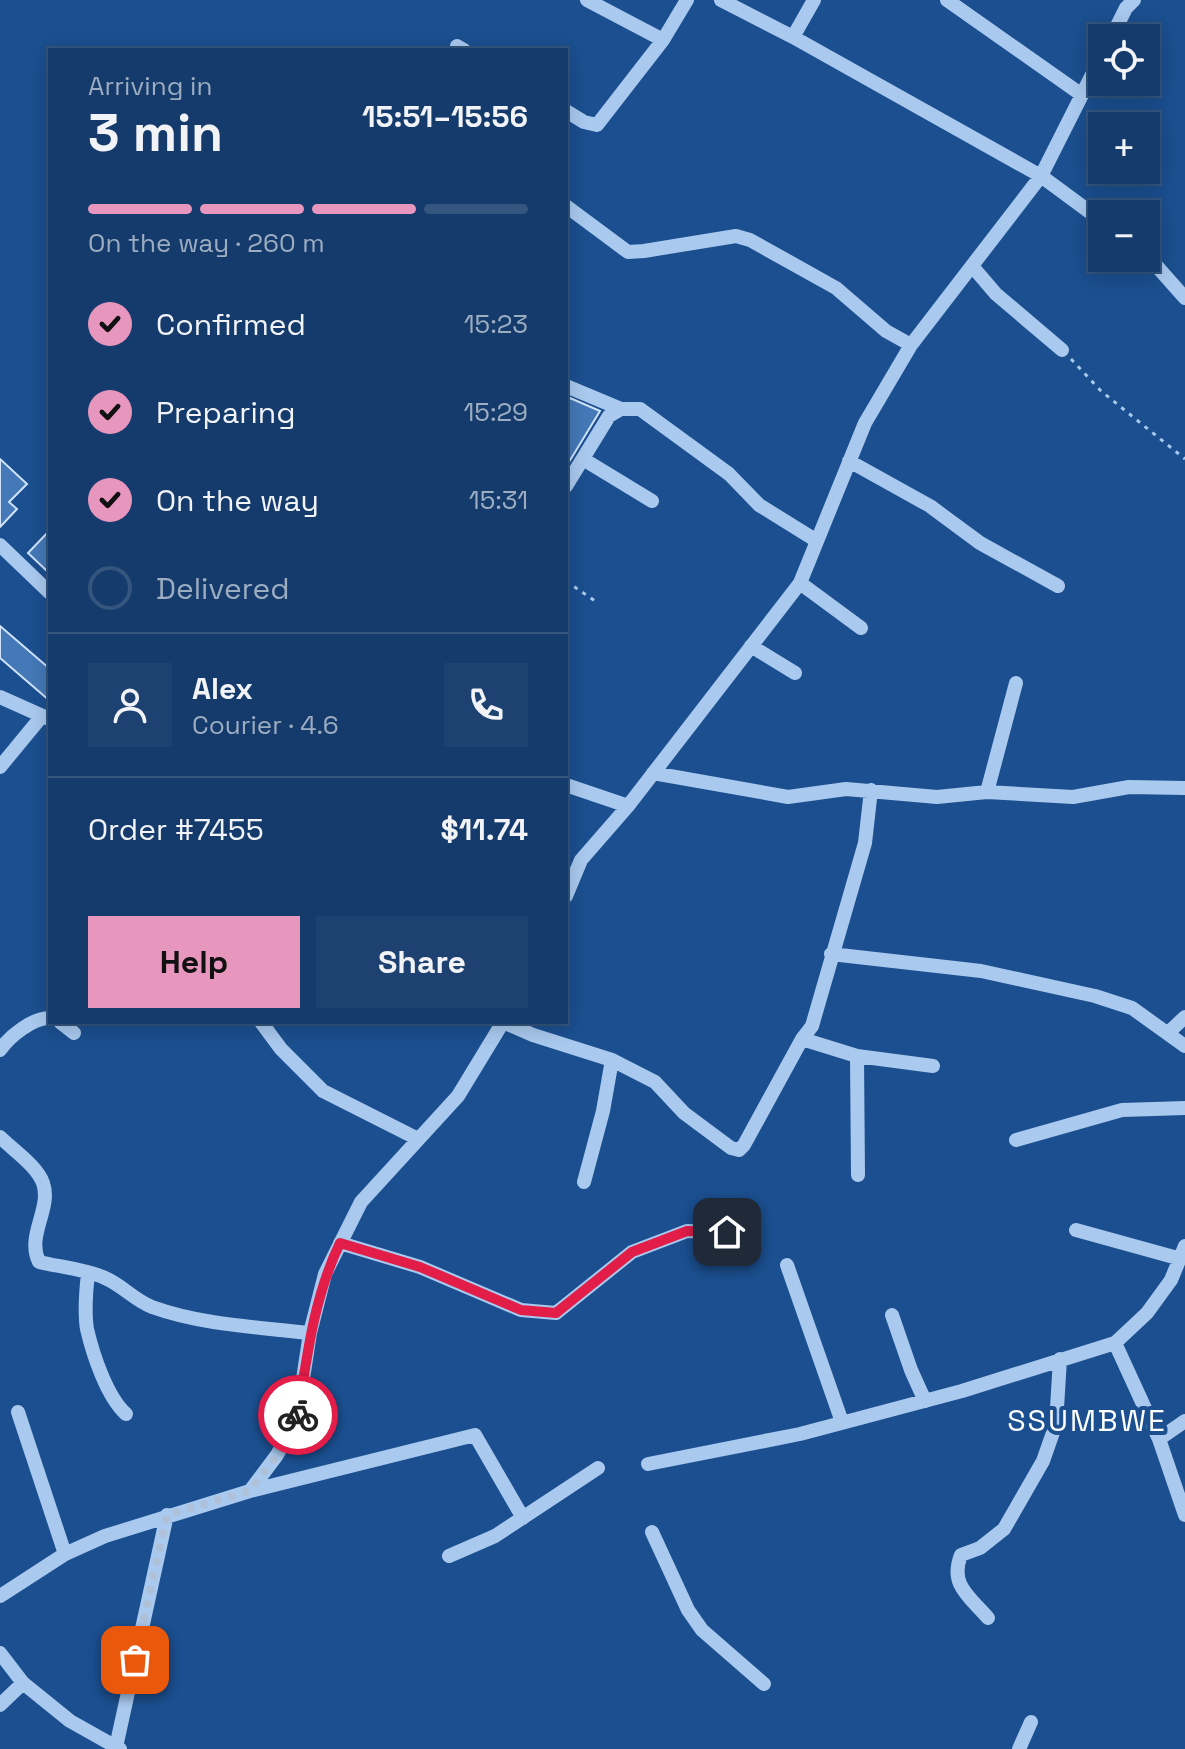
<!DOCTYPE html>
<html lang="en">
<head>
<meta charset="utf-8">
<style>
  body { margin:0; font-family:"Space Grotesk",sans-serif; background:#1d4271; color:#f1f3f6; height:100vh; display:flex; flex-direction:column; font-size:30px; white-space:nowrap }
  * { box-sizing:border-box; margin:0 }
  p { font-size:26px; color:#9dadc1 }
  .icon { flex:none; width:44px; height:44px; fill:none; stroke:currentColor; stroke-width:2; stroke-linecap:round; stroke-linejoin:round }
  .map { position:relative; flex:1; overflow:hidden }
  .sheet { position:absolute; left:48px; top:48px; width:520px; height:976px; display:flex; flex-direction:column; background:#143b6b; border-radius:0px; box-shadow:0 4px 20px #0003,0 0 0 2px #33557e }
  .sheet>* { flex:none }
  .fabs { position:absolute; left:1088px; top:24px; display:grid; gap:16px }
  .fabs a { display:grid; place-items:center; width:72px; height:72px; border-radius:0px; background:#143b6b; box-shadow:0 4px 20px #0003,0 0 0 2px #33557e; font-size:40px }
  .pin { position:absolute; display:grid; place-items:center; width:68px; height:68px; color:#fff; margin:-34px; border-radius:16px; box-shadow:0 4px 12px #0006 }
  .courier { position:absolute; display:grid; place-items:center; width:80px; height:80px; margin:-40px; border:6px solid #e11d48; border-radius:50%; background:#fff; color:#222; box-shadow:0 2px 10px #0007 }
  .headline em { font-style:normal; font-weight:600 }
  .headline div { display:flex; flex-direction:column-reverse }
  .headline { display:flex; align-items:center; justify-content:space-between; height:136px; padding:0 40px }
  h1 { font-size:52px; font-weight:600; line-height:60px }
  .bar { display:grid; grid-template-columns:repeat(4,1fr); gap:12px 8px; align-content:center; height:96px; padding:0 40px }
  .bar i { height:10px; border-radius:6px; background:#33557e }
  .bar .on { background:#e797bd }
  .bar p { grid-column:span 4 }
  .line { display:flex; align-items:center; gap:20px; padding:0 40px; border-top:2px solid #33557e }
  .line div { flex:1 }
  .round { display:grid; place-items:center; flex:none; width:84px; height:84px; border-radius:0px; background:#1d4271 }
  ol { padding:0 40px; list-style:none }
  li { display:flex; align-items:center; gap:24px; height:88px }
  li p { margin-inline-start:auto }
  li .icon { padding:8px; border-radius:50%; background:#e797bd; color:#111; stroke-width:4 }
  li:last-child { color:#9dadc1 }
  li i { width:44px; height:44px; border:4px solid #33557e; border-radius:50% }
  .button { display:flex; gap:16px; margin-top:auto; padding:16px 40px }
  .button a { flex:1; height:92px; border-radius:0px; background:#e797bd; color:#111; font-size:32px; font-weight:600; line-height:92px; text-align:center }
  .button a+a { background:#1d4271; color:#f1f3f6 }
  .map>svg:first-child { display:block }
  .building { fill:#4478b7; stroke:#cfe3fa; stroke-width:2 }
  .lines { fill:none; stroke-linecap:round; stroke-linejoin:round }
  .path { stroke:#a9c9ee; stroke-width:3; stroke-dasharray:4 6; stroke-linecap:butt }
  .minor { stroke:#a9c9ee; stroke-width:14 }
  .done { stroke:#afc1d8; stroke-width:8; stroke-dasharray:0 14.4 }
  .route { stroke:#e11d48; stroke-width:10 }
  .labels { text-anchor:middle; stroke-width:8; stroke-linejoin:round; paint-order:stroke }
  .quarter-label { font-size:30px; letter-spacing:2px; fill:#fff; stroke:#1b4f8f }
</style>
</head>
<body>
<div class="map">
<svg width="1185" height="1749" viewBox="0 0 1185 1749">
  <rect width="100%" height="100%" fill="#1b4f8f"/>
  <path class="building" d="M 570,398 L 600,411 L 566,467 L 566,404 Z
    M 0,459 L 27,484 L 9,502 L 17,509 L 0,527 Z
    M 50,530 L 50,574 L 28,553 Z
    M 0,626 L 50,669 L 50,701 L 0,658 Z"/>
  <g class="lines">
    <path class="path" d="M 1071,359 L 1101,391 L 1185,459
      M 566,581 L 595,601"/>
    <path class="minor" d="M 587,0 L 663,40
      M 721,0 L 793,37 L 1041,176 L 1102,221
      M 947,0 L 1082,95
      M 793,37 L 814,0
      M 1111,38 L 1126,8 L 1134,0
      M 457,46 L 464,50
      M 566,111 L 584,122 L 597,125 L 663,40 L 687,0
      M 566,206 L 628,252 L 644,251 L 736,236 L 750,240 L 836,288 L 886,331 L 911,345
      M 1146,254 L 1185,298
      M 972,266 L 996,294 L 1062,350
      M 566,386 L 621,409
      M 583,459 L 652,501
      M 849,461 L 930,506 L 980,543 L 1058,586
      M 566,486 L 609,416 L 621,409 L 640,409 L 729,474 L 759,505 L 817,541
      M 0,545 L 50,593
      M 800,583 L 861,628
      M 751,646 L 795,673
      M 0,697 L 47,718
      M 0,767 L 42,716
      M 653,773 L 788,797 L 846,789 L 937,797 L 987,792 L 1073,797 L 1129,787 L 1185,788
      M 566,785 L 628,806
      M 987,792 L 1016,683
      M 566,896 L 581,860 L 628,806 L 800,583 L 865,423 L 911,345 L 1041,176 L 1102,55
      M 831,954 L 981,971 L 1095,996 L 1132,1008 L 1185,1046
      M 60,1022 L 74,1033
      M 261,1022 L 281,1049 L 323,1091 L 418,1139
      M 1168,1033 L 1185,1017
      M 802,1039 L 857,1056 L 933,1066
      M 0,1050 C 10,1036 32,1018 50,1018
      M 857,1056 L 858,1175
      M 0,1137 C 13,1150 37,1166 43,1183 C 52,1209 26,1235 39,1262 C 60,1267 85,1269 105,1278 C 122,1285 134,1300 152,1307 C 202,1325 257,1327 310,1333
      M 1016,1140 L 1122,1110 L 1185,1108
      M 584,1182 L 603,1111 L 612,1060
      M 1076,1230 L 1181,1259
      M 340,1243 L 420,1267 L 521,1310 L 556,1313 L 632,1252 L 687,1231 L 727,1232
      M 787,1265 L 842,1422
      M 88,1273 C 86,1291 84,1311 87,1329 C 93,1355 107,1397 126,1414
      M 892,1315 L 911,1370 L 925,1401
      M 1115,1343 L 1159,1439 L 1185,1515
      M 18,1412 L 65,1554
      M 1159,1439 L 1185,1421
      M 648,1464 L 800,1434 L 962,1391 L 1115,1343 L 1147,1313 L 1171,1280 L 1185,1246
      M 250,1491 L 475,1435 L 523,1518
      M 652,1532 L 688,1610 L 702,1630 L 764,1684
      M 449,1556 L 495,1536 L 598,1468
      M 0,1596 L 65,1554 L 105,1536 L 250,1491 L 277,1455 L 297,1418 L 310,1333 L 325,1274 L 361,1202 L 458,1096 L 503,1022 L 533,1035 L 612,1060 L 655,1082 L 684,1113 L 731,1148 L 739,1150 L 744,1145 L 802,1039 L 812,1026 L 865,843 L 871,790
      M 988,1618 C 970,1597 949,1585 961,1555 L 980,1548 L 1004,1529 L 1043,1461 L 1056,1424 L 1060,1359
      M 0,1653 L 23,1683 L 70,1721 L 120,1749
      M 0,1705 L 23,1683
      M 116,1747 L 167,1515
      M 1019,1749 L 1031,1722"/>
  </g>
  <g class="lines">
    <path class="done" d="M 135,1660 L 167,1515 L 250,1491 L 277,1455 L 298,1415"/>
    <path class="route" d="M 298,1415 C 307,1355 314,1297 340,1243 L 420,1267 L 521,1310 L 556,1313 L 632,1252 L 687,1231 L 727,1232"/>
  </g>
  <g class="labels">
    <g class="quarter-label">
      <text x="1087" y="1431">SSUMBWE</text>
    </g>
  </g>
</svg>
<div class="fabs">
<a><svg class="icon" aria-label="locate" viewBox="0 0 24 24"><circle cx="12" cy="12" r="6"/><path d="M12 2v4M12 18v4M2 12h4M18 12h4"/></svg></a>
<a>+</a>
<a>−</a>
</div>
<div class="pin" style="left:135px;top:1660px;background:#ea580c"><svg class="icon" aria-label="bag" viewBox="0 0 24 24"><path d="M5 8h14l-1 12H6zM9 8a3 3 0 0 1 6 0"/></svg></div>
<div class="pin" style="left:727px;top:1232px;background:#1f2937"><svg class="icon" aria-label="home" viewBox="0 0 24 24"><path d="M3 11l9-7 9 7M6 9v11h12V9"/></svg></div>
<div class="courier" style="left:298px;top:1415px"><svg class="icon" aria-label="bike" viewBox="0 0 24 24"><circle cx="6" cy="16" r="4"/><circle cx="18" cy="16" r="4"/><path d="M6 16l4-8h5l3 8M10 8l3 8H6M13 5h3"/></svg></div>
<section class="sheet">
<div class="headline"><div><h1>3 min</h1><p>Arriving in</p></div><em>15:51–15:56</em></div>
<div class="bar"><i class="on"></i><i class="on"></i><i class="on"></i><i></i><p>On the way · 260 m</p></div>
<ol>
<li><svg class="icon" aria-label="check" viewBox="0 0 24 24"><path d="M5 12l5 5 9-10"/></svg>Confirmed<p>15:23</p></li>
<li><svg class="icon" aria-label="check" viewBox="0 0 24 24"><path d="M5 12l5 5 9-10"/></svg>Preparing<p>15:29</p></li>
<li><svg class="icon" aria-label="check" viewBox="0 0 24 24"><path d="M5 12l5 5 9-10"/></svg>On the way<p>15:31</p></li>
<li><i></i>Delivered</li>
</ol>
<div class="line" style="height:144px"><a class="round"><svg class="icon" aria-label="person" viewBox="0 0 24 24"><circle cx="12" cy="8" r="4"/><path d="M4 21q1-7 8-7t8 7"/></svg></a><div><b>Alex</b><p>Courier · 4.6</p></div><a class="round"><svg class="icon" aria-label="phone" viewBox="0 0 24 24"><path d="M5 4h4l2 5-3 2q2 4 5 5l2-3 5 2v4C11 20 4 13 5 4z"/></svg></a></div>
<div class="line" style="height:104px"><div>Order #7455</div><b>$11.74</b></div>
<div class="button"><a>Help</a><a>Share</a></div>
</section>
</div>
</body>
</html>
